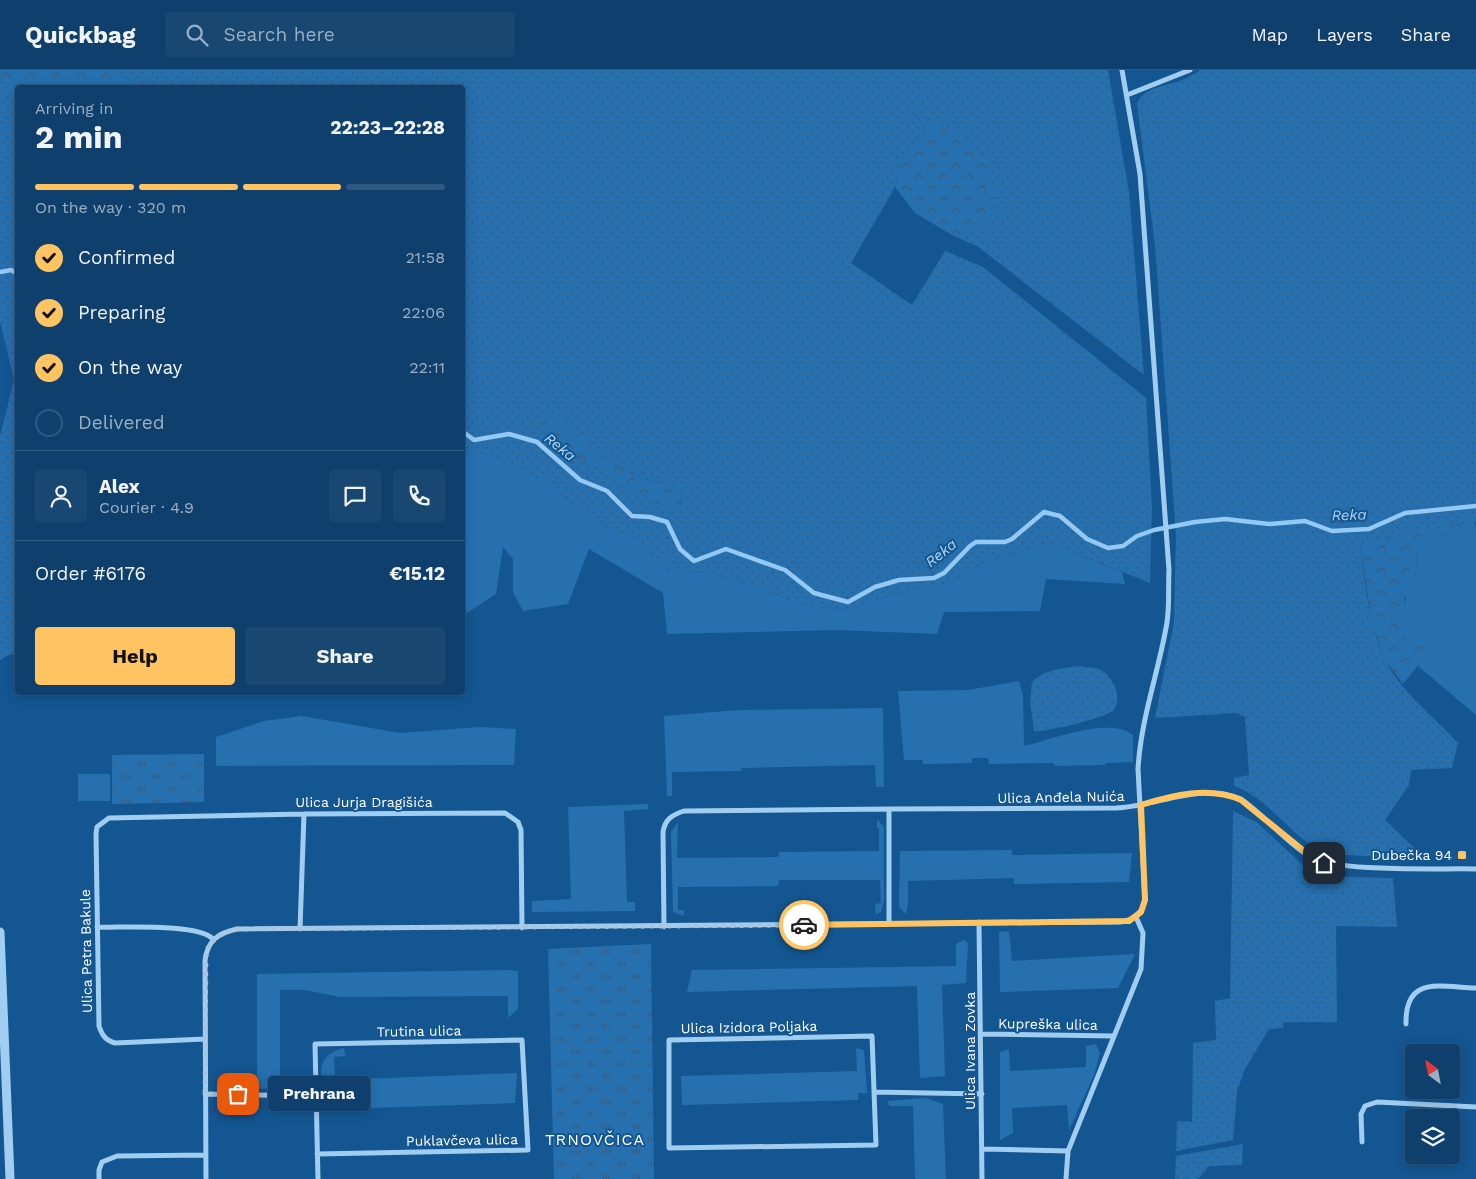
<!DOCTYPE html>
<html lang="en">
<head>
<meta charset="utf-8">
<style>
  body { margin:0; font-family:"Work Sans",sans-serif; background:#184772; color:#f1f3f6; height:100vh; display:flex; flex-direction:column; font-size:19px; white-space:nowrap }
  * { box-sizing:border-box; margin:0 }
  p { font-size:16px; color:#9bafc2 }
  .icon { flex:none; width:28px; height:28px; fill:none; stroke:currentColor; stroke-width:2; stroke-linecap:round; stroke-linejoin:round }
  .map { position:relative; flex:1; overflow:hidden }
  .sheet { position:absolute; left:15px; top:15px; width:450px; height:610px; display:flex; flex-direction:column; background:#0f406d; border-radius:5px; box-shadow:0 2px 12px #0003,0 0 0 1px #2f5980 }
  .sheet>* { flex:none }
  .needle { width:32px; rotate:328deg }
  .buttons { position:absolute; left:1405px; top:974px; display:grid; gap:10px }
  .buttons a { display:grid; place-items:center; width:55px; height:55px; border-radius:5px; background:#0f406d; box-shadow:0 2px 12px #0003,0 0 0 1px #2f5980; font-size:25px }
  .pin { position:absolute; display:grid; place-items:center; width:42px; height:42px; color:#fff; margin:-21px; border-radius:10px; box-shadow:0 2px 8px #0006 }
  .courier { position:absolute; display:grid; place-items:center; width:50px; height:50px; margin:-25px; border:4px solid #ffc361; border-radius:50%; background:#fff; color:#222; box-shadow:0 1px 6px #0007 }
  .bubble { position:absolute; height:35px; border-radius:5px; background:#0f406d; box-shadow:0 2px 12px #0003,0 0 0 1px #2f5980; font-size:16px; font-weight:700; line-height:35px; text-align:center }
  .overview em { font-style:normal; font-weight:700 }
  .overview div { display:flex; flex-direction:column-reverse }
  .overview { display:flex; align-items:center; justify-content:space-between; height:85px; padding:0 20px }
  h1 { font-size:32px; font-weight:700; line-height:38px }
  .bar { display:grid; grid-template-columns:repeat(4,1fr); gap:8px 5px; align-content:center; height:60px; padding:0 20px }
  .bar i { height:6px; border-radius:4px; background:#2f5980 }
  .bar .active { background:#ffc361 }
  .bar p { grid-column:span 4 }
  .line { display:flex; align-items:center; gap:12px; padding:0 20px; border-top:1px solid #2f5980 }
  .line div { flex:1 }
  .round { display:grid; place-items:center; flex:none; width:52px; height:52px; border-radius:5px; background:#184772 }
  ol { padding:0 20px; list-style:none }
  li { display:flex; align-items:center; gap:15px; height:55px }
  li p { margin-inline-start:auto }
  li .icon { padding:5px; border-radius:50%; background:#ffc361; color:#111; stroke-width:4 }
  li:last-child { color:#9bafc2 }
  li i { width:28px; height:28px; border:2px solid #2f5980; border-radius:50% }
  .action { display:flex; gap:10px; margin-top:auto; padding:10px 20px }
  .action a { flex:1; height:58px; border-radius:5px; background:#ffc361; color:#111; font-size:20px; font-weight:700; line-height:58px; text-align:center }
  .action a+a { background:#184772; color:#f1f3f6 }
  header { display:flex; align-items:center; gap:30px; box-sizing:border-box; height:70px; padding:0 25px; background:#0f406d; border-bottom:1px solid #2f5980 }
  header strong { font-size:24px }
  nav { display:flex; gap:28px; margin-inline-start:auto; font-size:18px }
  .search { width:350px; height:45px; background:#184772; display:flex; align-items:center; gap:12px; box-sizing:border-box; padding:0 18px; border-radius:5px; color:#9bafc2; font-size:19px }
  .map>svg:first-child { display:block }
  .grass { fill:url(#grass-dots); fill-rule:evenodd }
  .forest { fill:url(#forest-crowns) }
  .park { fill:url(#park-tufts) }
  .garden { fill:#2670b0 }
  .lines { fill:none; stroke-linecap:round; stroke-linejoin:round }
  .stream { stroke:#93c9f4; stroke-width:4.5 }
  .minor { stroke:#a1cdf1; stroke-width:5 }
  .tertiary { stroke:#a1cdf1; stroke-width:9 }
  .done { stroke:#adc4d8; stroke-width:5; stroke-dasharray:0 9 }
  .route { stroke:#ffc361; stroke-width:6 }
  .poi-dot { fill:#ffc361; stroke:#145691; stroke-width:2 }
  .labels { text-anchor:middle; stroke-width:4; stroke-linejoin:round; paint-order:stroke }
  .street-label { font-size:14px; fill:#fff; stroke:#145691 }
  .poi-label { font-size:14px; fill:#fff; stroke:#145691; text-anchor:end }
  .water-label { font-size:15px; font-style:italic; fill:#add6f8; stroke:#145691 }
  .quarter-label { font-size:16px; letter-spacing:1px; fill:#fff; stroke:#145691 }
</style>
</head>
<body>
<header>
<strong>Quickbag</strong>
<div class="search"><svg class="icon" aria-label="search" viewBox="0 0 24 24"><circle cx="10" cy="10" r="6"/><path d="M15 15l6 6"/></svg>Search here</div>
<nav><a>Map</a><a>Layers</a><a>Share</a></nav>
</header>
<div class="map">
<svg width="1476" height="1109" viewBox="0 0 1476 1109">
  <defs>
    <pattern id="grass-dots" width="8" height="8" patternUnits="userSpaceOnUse" patternTransform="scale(1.25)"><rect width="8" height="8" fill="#2670b0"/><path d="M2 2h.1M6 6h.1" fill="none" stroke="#3d5a74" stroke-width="1.8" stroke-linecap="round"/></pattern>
    <pattern id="forest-crowns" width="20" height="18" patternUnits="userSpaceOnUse" patternTransform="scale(1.25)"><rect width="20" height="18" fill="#2670b0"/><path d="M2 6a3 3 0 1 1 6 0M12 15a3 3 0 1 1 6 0" fill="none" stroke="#3d5a74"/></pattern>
    <pattern id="park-tufts" width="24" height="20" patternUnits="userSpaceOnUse" patternTransform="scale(1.25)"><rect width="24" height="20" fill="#2670b0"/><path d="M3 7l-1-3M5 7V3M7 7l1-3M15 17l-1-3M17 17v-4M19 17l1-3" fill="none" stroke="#3d5a74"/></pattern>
  </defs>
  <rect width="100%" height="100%" fill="#145691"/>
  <path class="grass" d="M 113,0 L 1108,0 L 1129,122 L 1144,305 L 977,176 L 954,166 L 985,156 L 997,136 L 914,42 L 925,60 L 916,77 L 904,83 L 895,117 L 851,193 L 912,235 L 945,181 L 983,197 L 1146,328 L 1152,437 L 1150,513 L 1049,472 L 980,494 L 942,518 L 928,516 L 878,529 L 846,541 L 800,534 L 757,517 L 713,503 L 675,502 L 660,496 L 636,469 L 599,453 L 527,400 L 490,385 L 463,380 L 462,18 L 141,17 ZM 538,358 L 613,393 L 635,407 L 680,417 L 681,444 L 645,426 L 633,424 L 602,402 L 576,388 Z
    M 1201,0 L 1476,0 L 1476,452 L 1435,458 L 1360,476 C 1366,514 1368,553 1385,589 C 1400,621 1434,647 1458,673 L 1452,698 L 1411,700 L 1409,715 L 1385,750 L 1426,789 L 1327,784 C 1291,769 1271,729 1234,716 L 1234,708 L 1249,705 L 1245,647 L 1237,643 L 1155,648 L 1174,552 L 1176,465 L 1155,175 L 1137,34 C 1145,16 1164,17 1180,11 C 1187,8 1194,4 1201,0 Z
    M 0,4 L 18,34 L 18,583 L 9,585 L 0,590 L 0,366 L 14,310 L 0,251 Z
    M 1078,596 C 1086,597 1094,597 1101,600 C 1113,607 1123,627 1114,640 C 1109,647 1044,663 1034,661 L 1030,631 L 1032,612 C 1043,600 1063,598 1078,596 Z
    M 1233,741 L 1256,752 L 1313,804 L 1321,806 L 1393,808 L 1397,857 L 1336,856 L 1337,952 L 1284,952 L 1283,958 L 1269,959 L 1245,999 L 1237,1021 L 1233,1070 L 1176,1081 L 1177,1051 L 1192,1052 L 1193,973 L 1216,970 L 1215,931 L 1230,928 Z
    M 1243,1074 L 1242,1095 L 1209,1096 L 1198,1109 L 1175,1109 L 1176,1086 Z"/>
  <path class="forest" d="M 0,0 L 113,0 L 141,17 L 18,18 L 17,34 L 0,4 Z
    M 914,41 L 955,63 L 985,88 L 997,136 L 985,156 L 954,166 L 915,143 L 895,117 L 904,83 L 916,77 L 925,60 Z
    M 556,344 L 613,393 L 635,407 L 680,417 L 681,445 L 645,426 L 633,424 L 602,402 L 576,388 L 538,358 L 539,351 Z
    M 1475,452 L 1476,462 L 1419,469 L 1415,510 L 1402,511 C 1407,531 1403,550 1405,571 L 1426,568 L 1434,576 L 1403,614 L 1385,590 L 1372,553 L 1360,475 L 1435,458 Z"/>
  <path class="park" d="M 204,684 L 204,732 L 112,734 L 112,685 Z
    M 651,874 L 654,1109 L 554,1109 L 548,879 Z"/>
  <path class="garden" d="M 462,380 L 490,385 L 527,400 L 599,453 L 636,469 L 660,496 L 675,502 L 713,503 L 757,517 L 800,534 L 846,541 L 878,529 L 928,516 L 942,518 L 980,494 L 1049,472 L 1122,502 L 1125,514 L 1046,509 L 1040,541 L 944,542 L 937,564 L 837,560 L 667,564 L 663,523 L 589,479 L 568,534 L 523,541 L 513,522 L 513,489 L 503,477 L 496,524 L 467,543 L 462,539 Z
    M 1476,462 L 1476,645 L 1418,596 L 1434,576 L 1426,568 L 1405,571 L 1402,549 L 1406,528 L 1402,525 L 1402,511 L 1415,510 L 1419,468 Z
    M 1019,611 L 1023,626 L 1024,676 C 1051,670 1109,646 1133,665 L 1133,692 L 1106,693 L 1105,695 L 1055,696 L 1054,693 L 989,694 L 988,688 L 972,688 L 972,693 L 923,694 L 922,690 L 904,690 L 898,621 L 968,620 Z
    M 883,638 L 884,717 L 876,717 L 875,695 L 741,698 L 741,701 L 672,702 L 672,726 L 667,726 L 664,646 L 739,640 Z
    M 302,646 L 400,663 L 480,657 L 516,659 L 514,695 L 216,696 L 216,667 L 264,651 Z
    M 78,704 L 110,704 L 110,731 L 78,731 Z
    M 648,734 L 648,739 L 624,741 L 627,832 L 635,832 L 635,841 L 532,842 L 532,831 L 571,829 L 568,737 Z
    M 877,749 L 884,757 L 884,830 L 881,842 L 876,844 L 875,834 L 881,833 L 880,810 L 779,810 L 778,816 L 678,817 L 678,840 L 684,840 L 684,846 L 673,842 L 671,762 L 678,752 L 677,788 L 778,787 L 779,782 L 879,781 L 879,758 L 877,758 Z
    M 1012,780 L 1012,785 L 1132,783 L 1129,812 L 1014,814 L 1014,808 L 908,811 L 908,834 L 906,844 L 899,837 L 900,781 Z
    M 1009,861 L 1012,891 L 1135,884 L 1118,918 L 1000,922 L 999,862 Z
    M 964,870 L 968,873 L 966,913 L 942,915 L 945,1006 L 920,1008 L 917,916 L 687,922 L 692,900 L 956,896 L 956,874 Z
    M 509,900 L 518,901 L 518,939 L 508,948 L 508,926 L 340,927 L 305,920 L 280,920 L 280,1018 L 257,1019 L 257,904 Z
    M 1096,974 L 1100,983 L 1094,1005 L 1069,1060 L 1067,1035 L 1012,1038 L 1013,1063 L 1000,1070 L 1000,982 L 1009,979 L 1010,1001 L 1086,997 L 1086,976 Z
    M 344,978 L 345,986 L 334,987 L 335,1010 L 517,1003 L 515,1033 L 343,1039 L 342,1029 L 323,1029 C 322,1003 314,986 344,978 Z
    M 856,978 L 864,980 L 867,1023 L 858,1023 L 858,1030 L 682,1035 L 681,1006 L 857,1001 Z
    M 925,1028 L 943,1034 L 946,1109 L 915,1109 L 913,1036 L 889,1036 L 888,1031 Z"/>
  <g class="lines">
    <path class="stream" d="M 0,202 L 11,200 L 18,204
      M 462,361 L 474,370 L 509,364 L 537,372 L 580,410 L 607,421 L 632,446 L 650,447 L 667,452 L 680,479 L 694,491 L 726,479 L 785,500 L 814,523 L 848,532 L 875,517 L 899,510 L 934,508 L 944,503 L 970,476 L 976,472 L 1005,472 L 1012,469 L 1044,442 L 1060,446 L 1087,469 L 1108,478 L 1123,476 L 1137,466 L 1154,460 L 1195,452 L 1225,449 L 1269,454 L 1305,451 L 1332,461 L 1369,459 L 1405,443 L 1476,436"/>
    <path class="minor" d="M 1127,25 L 1190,0
      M 979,852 L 982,1109
      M 889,854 L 889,739 L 1116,738 C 1159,736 1199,712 1241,729 C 1265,746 1285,771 1309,786 C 1337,803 1439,798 1476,799
      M 97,857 C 122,858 198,853 213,869
      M 664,857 L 663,762 C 665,749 672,745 684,741 L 889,739
      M 300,859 L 304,744
      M 1406,954 C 1405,905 1440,917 1476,918
      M 982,964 L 1114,966
      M 872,966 L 876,1075 L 669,1078 L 669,970 Z
      M 205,969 L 115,973 C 105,970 102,965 99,956 L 96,764 L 97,757 L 109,748 L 304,744 L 505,743 L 518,752 L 521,760 L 522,858
      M 874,1022 L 982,1024
      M 205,1024 L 316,1026
      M 1362,1072 L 1361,1044 L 1365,1036 L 1377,1032 L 1476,1037
      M 982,1079 L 1068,1081
      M 317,1084 L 528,1080 L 522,970 L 315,974 L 318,1109
      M 99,1109 L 99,1100 L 102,1092 L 117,1086 L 206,1085
      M 206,1109 L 205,891 C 207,871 218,863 237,859 L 1120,852 C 1134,850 1142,844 1145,830 L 1138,699 C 1141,649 1157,607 1166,558 C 1170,540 1168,519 1169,500 L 1140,104 L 1122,0
      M 1066,1109 L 1068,1081 L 1141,899 L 1143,863 L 1136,847"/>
    <path class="tertiary" d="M 0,862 L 10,1109"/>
  </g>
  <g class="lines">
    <path class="done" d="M 238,1024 L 205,1024 L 206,882 C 213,867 221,863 237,859 L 804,855"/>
    <path class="route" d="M 804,855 L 1129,851 L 1141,842 L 1145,830 L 1141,735 C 1173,725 1209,716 1241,730 L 1309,785 L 1324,793"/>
  </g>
  <rect class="poi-dot" x="1457" y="780" width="10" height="10" rx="2.5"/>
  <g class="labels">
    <g class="street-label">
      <text transform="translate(1061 727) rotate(-1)" y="5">Ulica Anđela Nuića</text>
      <text x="364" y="737">Ulica Jurja Dragišića</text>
      <text transform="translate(86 881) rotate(-91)" y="5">Ulica Petra Bakule</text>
      <text transform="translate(1048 954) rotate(1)" y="5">Kupreška ulica</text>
      <text transform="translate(749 957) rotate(-1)" y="5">Ulica Izidora Poljaka</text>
      <text transform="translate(419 961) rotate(-1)" y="5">Trutina ulica</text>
      <text transform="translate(970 981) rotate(-90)" y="5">Ulica Ivana Zovka</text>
      <text transform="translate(462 1070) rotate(-1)" y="5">Puklavčeva ulica</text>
    </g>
    <g class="poi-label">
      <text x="1452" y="790">Dubečka 94</text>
    </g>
    <g class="water-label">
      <text transform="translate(560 377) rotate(39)" y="5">Reka</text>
      <text transform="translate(1349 445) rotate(-2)" y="5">Reka</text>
      <text transform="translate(941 483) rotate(-39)" y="5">Reka</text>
    </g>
    <g class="quarter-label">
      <text x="595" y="1075">TRNOVČICA</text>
    </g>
  </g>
</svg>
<div class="buttons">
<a><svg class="needle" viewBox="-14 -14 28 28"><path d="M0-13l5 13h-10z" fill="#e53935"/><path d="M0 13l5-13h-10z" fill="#9bafc2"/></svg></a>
<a><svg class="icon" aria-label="layers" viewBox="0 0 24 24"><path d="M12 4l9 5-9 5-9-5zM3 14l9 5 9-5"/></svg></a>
</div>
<div class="pin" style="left:238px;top:1024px;background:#ea580c"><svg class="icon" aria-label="bag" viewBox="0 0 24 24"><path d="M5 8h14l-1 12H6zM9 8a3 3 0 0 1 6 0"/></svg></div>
<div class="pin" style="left:1324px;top:793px;background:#1f2937"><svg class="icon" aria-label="home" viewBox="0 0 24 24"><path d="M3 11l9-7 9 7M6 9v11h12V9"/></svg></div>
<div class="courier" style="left:804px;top:855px"><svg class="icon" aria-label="car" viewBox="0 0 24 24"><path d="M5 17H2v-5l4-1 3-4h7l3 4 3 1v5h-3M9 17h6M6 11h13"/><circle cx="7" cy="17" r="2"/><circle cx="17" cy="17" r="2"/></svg></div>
<div class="bubble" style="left:268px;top:1006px;width:102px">Prehrana</div>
<section class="sheet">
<div class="overview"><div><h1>2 min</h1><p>Arriving in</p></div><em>22:23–22:28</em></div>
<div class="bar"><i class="active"></i><i class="active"></i><i class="active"></i><i></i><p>On the way · 320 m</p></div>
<ol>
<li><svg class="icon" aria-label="check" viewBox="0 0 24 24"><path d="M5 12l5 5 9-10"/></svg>Confirmed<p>21:58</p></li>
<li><svg class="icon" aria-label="check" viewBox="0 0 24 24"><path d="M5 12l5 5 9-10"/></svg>Preparing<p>22:06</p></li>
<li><svg class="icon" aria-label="check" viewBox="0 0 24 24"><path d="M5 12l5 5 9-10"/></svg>On the way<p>22:11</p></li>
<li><i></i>Delivered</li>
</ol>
<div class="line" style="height:90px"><a class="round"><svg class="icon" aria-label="person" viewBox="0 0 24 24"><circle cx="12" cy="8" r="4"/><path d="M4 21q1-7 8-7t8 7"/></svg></a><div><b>Alex</b><p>Courier · 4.9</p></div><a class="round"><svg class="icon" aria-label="chat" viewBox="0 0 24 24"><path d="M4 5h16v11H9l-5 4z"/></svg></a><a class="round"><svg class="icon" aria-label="phone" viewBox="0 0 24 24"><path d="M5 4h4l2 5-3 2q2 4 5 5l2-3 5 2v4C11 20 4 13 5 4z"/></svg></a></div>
<div class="line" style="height:65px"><div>Order #6176</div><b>€15.12</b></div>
<div class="action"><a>Help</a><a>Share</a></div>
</section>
</div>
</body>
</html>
